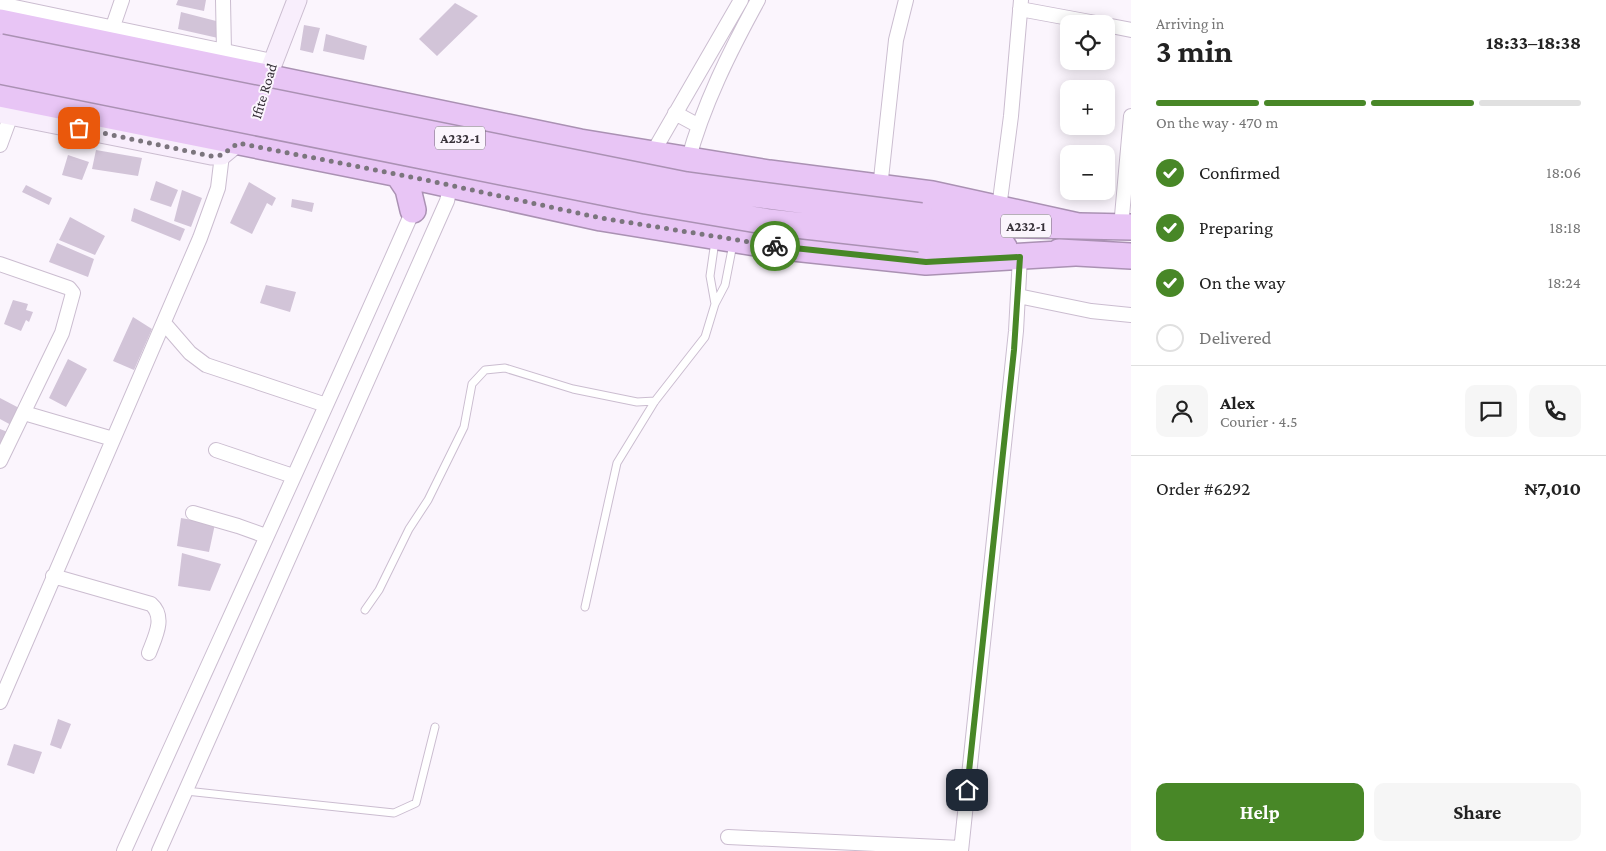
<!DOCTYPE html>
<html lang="en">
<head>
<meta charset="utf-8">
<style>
  body { margin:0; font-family:"Crimson Pro",serif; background:#f6f6f6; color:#222; height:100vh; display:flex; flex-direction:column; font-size:19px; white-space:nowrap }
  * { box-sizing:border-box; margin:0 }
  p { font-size:16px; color:#767676 }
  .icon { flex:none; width:28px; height:28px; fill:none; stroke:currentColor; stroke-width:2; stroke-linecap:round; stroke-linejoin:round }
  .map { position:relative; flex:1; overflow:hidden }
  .details { display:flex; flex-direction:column; background:#fff; width:475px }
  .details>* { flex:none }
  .controls { position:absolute; left:1060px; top:15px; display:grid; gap:10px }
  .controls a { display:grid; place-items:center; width:55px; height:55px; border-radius:10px; background:#fff; box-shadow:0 2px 12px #0003; font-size:25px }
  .pin { position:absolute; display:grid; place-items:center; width:42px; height:42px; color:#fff; margin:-21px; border-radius:10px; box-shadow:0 2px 8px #0006 }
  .courier { position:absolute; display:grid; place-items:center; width:50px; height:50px; margin:-25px; border:4px solid #488727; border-radius:50%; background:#fff; color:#222; box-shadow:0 1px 6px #0007 }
  .overview em { font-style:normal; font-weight:700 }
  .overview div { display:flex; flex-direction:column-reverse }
  .overview { display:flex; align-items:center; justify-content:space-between; height:85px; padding:0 25px }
  h1 { font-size:32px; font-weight:700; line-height:38px }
  .bar { display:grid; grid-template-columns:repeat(4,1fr); gap:8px 5px; align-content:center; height:60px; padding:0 25px }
  .bar i { height:6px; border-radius:4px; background:#e0e0e0 }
  .bar .current { background:#488727 }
  .bar p { grid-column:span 4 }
  .line { display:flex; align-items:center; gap:12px; padding:0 25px; border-top:1px solid #e0e0e0 }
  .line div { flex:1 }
  .round { display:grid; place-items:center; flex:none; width:52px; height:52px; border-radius:10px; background:#f6f6f6 }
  ol { padding:0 25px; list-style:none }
  li { display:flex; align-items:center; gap:15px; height:55px }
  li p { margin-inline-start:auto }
  li .icon { padding:5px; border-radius:50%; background:#488727; color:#fff; stroke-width:4 }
  li:last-child { color:#767676 }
  li i { width:28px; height:28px; border:2px solid #e0e0e0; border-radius:50% }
  .primary-button { display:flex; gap:10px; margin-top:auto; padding:10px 25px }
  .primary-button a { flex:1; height:58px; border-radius:10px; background:#488727; color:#fff; font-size:20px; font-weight:700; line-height:58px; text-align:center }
  .primary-button a+a { background:#f6f6f6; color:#222 }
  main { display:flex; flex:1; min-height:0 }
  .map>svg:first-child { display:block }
  .building { fill:#d2c4d8 }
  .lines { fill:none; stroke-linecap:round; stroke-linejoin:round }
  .lane-casing { stroke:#cbbdd0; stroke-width:9 }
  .street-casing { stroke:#cbbdd0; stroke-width:16 }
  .secondary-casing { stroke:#cbbdd0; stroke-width:21 }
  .highway-casing { stroke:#aa91b3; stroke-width:28 }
  .lane { stroke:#fff; stroke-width:7 }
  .street { stroke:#fff; stroke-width:14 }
  .secondary { stroke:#f8eefc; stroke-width:19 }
  .highway { stroke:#e8c5f5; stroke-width:25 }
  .highway-bridge-casing { stroke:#aa91b3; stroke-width:28; stroke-linecap:butt }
  .highway-bridge { stroke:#e8c5f5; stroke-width:25 }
  .done { stroke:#7b757d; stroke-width:5; stroke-dasharray:0 9 }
  .route { stroke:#488727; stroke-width:6 }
  .labels { text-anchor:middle; stroke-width:4; stroke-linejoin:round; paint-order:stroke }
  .shield { fill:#fbf5fd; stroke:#716b73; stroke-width:1 }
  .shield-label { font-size:14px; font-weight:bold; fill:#363038 }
  .street-label { font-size:15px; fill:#363038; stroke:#fbf5fd }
</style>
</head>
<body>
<main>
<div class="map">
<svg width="1131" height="851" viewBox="0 0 1131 851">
  <rect width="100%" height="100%" fill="#fbf5fd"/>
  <path class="building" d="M 178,0 L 206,0 L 204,11 L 176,5 Z
    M 455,3 L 478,16 L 437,56 L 419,39 Z
    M 181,12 L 220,22 L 218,38 L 178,29 Z
    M 304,25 L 320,28 L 313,53 L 300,50 Z
    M 326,34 L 367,46 L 364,60 L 323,51 Z
    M 96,150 L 142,158 L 138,176 L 92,169 Z
    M 68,155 L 89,162 L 82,180 L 62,175 Z
    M 156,181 L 178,190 L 171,207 L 150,200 Z
    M 249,182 L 276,198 L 272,206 L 267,203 L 252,234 L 230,223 Z
    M 26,185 L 52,198 L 49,205 L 22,192 Z
    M 182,190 L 202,198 L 191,227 L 174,221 Z
    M 292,199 L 314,203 L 312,212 L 291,207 Z
    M 134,208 L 185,229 L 180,241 L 131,221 Z
    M 70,217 L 105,236 L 95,255 L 59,240 Z
    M 57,243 L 94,259 L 88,277 L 49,262 Z
    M 266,285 L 296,292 L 290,312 L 260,303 Z
    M 13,300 L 28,304 L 26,310 L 33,312 L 29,322 L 26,320 L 21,331 L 4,324 Z
    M 133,317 L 152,329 L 134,370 L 113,361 Z
    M 68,359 L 87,369 L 66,407 L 49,398 Z
    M 0,398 L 21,409 L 13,426 L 0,419 Z
    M 0,429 L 10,433 L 0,453 Z
    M 181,518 L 215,524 L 209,552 L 177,546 Z
    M 182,553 L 221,564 L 210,591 L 178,586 Z
    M 58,719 L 71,724 L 61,749 L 50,745 Z
    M 14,744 L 42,752 L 34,774 L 7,765 Z"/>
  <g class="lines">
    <g class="lane-casing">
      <path id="lane" d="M 715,241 L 710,276 L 715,304
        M 585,607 L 617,463 L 655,401 L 705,337 L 715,304 L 725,285 L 733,244
        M 365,610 L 379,590 L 409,529 L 428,500 L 464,427 L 472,384 L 485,370 L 505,368 L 573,389 L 637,402 L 655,401
        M 186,791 L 394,813 L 416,803 L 435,727"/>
    </g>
    <g class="street-casing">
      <path id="street" d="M 223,0 L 224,51
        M 0,4 L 272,61
        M 1020,9 L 1101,24
        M 1106,25 L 1131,30
        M 110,35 L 122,0
        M 675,113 L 699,126
        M 0,145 L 11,115
        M 652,154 L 741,0
        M 688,161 C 703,105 730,51 758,0
        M 880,188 L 896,40 L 906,0
        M 999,208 L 1011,116 L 1021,0
        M 1121,227 L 1131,116
        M 0,264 L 69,288 L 73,293 L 62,333 L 0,461
        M 1018,296 L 1091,311 L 1131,315
        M 164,323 L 190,353 L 206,365 L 326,405
        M 24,413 L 113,439
        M 216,450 L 293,476
        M 193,513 L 238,526 L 266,536
        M 53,576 L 151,604 C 166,617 155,637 149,653
        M 0,702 L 200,238 L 218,188 L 222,155
        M 728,837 L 961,848
        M 124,851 C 221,636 320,422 415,206
        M 159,851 L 447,201 L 452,179
        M 961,851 L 1016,331 L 1020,257"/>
    </g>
    <g class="secondary-casing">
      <path id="secondary" d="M 263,88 L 297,0
        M 0,113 L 211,155 L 222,155 L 245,136"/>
    </g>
    <g class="highway-casing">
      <path id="highway" d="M 0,22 L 580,142 L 769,173 L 932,194 L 1078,226
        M 0,94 L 419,178 L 601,218 L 774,246 L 926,262 L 1075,253
        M 398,174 L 408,189 L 413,210
        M 921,216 L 980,224 L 1131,227
        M 920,239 L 1004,247
        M 1059,252 L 1131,256"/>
    </g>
    <use href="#lane" class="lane"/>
    <use href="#street" class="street"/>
    <use href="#secondary" class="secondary"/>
    <use href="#highway" class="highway"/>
    <g class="highway-bridge-casing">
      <path id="highway-bridge" d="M 0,47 L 686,185 L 921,216
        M 0,71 L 646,201 L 769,222 L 920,239"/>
    </g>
    <use href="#highway-bridge" class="highway-bridge"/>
  </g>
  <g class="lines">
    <path class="done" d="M 79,128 L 211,156 L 222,155 L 238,143 L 426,180 L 601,218 L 775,246"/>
    <path class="route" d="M 775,246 L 926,262 L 1020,257 L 1014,350 L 967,790"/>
  </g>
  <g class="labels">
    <g class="shield">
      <rect x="435" y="126.5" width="50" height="23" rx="4"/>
      <rect x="1001" y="214.5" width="50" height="23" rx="4"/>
    </g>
    <g class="shield-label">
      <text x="460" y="143">A232-1</text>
      <text x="1026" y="231">A232-1</text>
    </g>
    <g class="street-label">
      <text transform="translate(264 91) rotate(-73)" y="5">Ifite Road</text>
    </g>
  </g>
</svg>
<div class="controls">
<a><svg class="icon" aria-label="locate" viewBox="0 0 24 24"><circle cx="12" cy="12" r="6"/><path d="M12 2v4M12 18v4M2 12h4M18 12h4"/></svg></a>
<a>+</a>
<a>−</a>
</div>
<div class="pin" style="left:79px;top:128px;background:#ea580c"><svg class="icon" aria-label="bag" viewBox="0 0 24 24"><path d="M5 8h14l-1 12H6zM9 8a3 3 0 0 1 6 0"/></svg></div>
<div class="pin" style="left:967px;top:790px;background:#1f2937"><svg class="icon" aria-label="home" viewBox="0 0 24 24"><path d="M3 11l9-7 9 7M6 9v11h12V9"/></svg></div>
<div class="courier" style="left:775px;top:246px"><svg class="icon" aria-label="bike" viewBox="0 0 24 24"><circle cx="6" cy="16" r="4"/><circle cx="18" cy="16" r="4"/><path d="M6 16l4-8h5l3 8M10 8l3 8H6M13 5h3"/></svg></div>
</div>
<section class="details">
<div class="overview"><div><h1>3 min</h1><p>Arriving in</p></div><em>18:33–18:38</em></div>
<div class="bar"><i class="current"></i><i class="current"></i><i class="current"></i><i></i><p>On the way · 470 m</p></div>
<ol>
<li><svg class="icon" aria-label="check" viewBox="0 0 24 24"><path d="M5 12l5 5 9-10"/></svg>Confirmed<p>18:06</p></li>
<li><svg class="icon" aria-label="check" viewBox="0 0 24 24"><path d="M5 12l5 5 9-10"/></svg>Preparing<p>18:18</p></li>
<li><svg class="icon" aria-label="check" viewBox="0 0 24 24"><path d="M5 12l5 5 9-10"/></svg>On the way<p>18:24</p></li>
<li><i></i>Delivered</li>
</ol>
<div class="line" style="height:90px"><a class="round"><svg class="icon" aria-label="person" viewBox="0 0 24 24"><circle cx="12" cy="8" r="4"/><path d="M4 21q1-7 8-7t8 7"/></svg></a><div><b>Alex</b><p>Courier · 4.5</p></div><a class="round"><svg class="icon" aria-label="chat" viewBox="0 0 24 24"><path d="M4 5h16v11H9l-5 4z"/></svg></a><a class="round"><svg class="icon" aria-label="phone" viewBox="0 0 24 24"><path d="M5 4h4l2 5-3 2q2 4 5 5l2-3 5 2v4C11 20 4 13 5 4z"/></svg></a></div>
<div class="line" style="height:65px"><div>Order #6292</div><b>₦7,010</b></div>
<div class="primary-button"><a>Help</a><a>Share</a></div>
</section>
</main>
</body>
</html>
